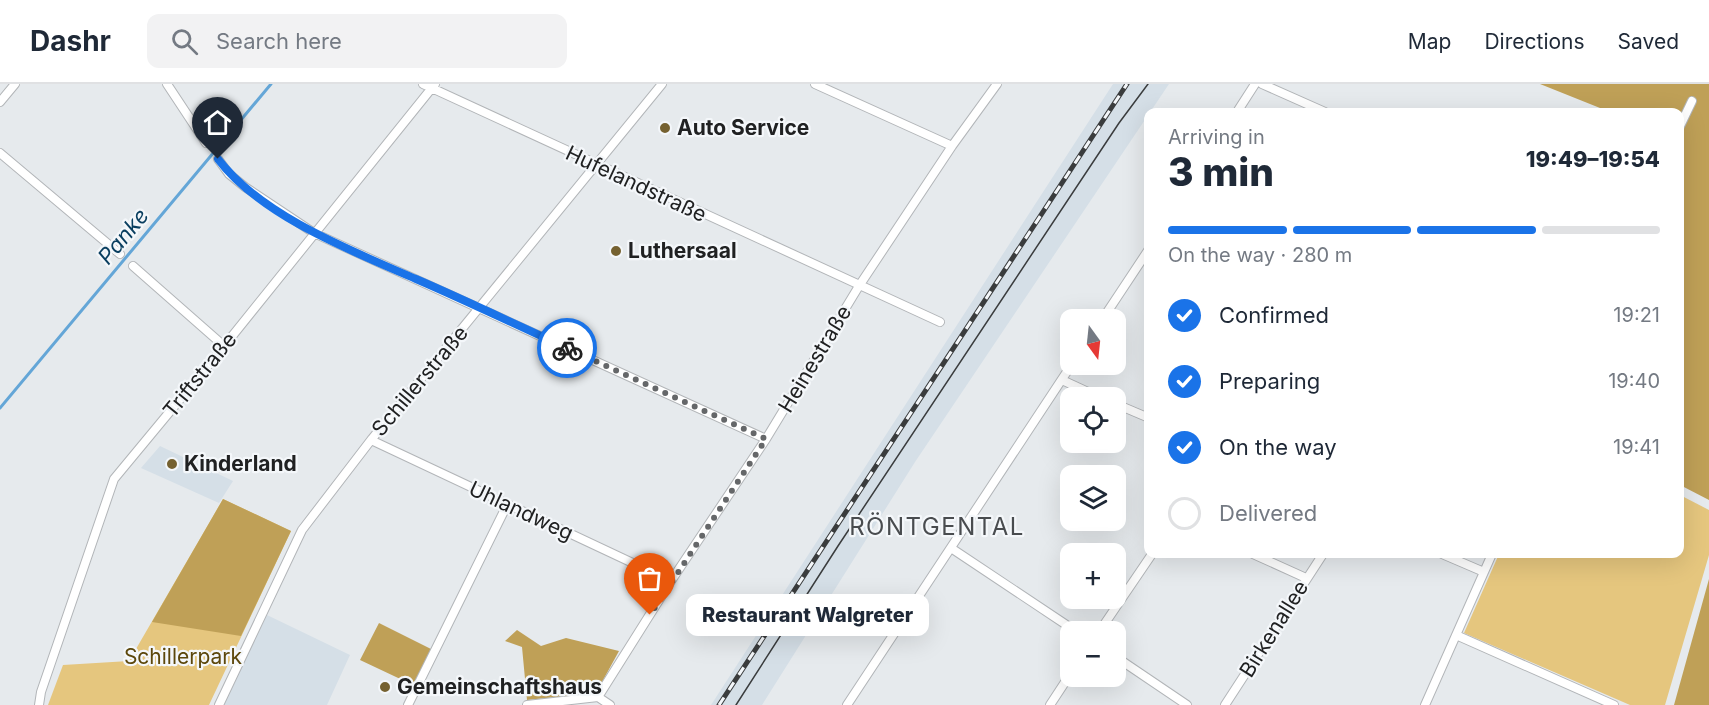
<!DOCTYPE html>
<html lang="en">
<head>
<meta charset="utf-8">
<style>
  body { margin:0; font-family:Inter,sans-serif; background:#f2f2f3; color:#1f2937; height:100vh; display:flex; flex-direction:column; font-size:22px; white-space:nowrap }
  * { box-sizing:border-box; margin:0 }
  p { font-size:20px; color:#747a83 }
  .icon { flex:none; width:33px; height:33px; fill:none; stroke:currentColor; stroke-width:2; stroke-linecap:round; stroke-linejoin:round }
  .map { position:relative; flex:1; overflow:hidden }
  .sheet { position:absolute; left:1144px; top:24px; width:540px; height:450px; display:flex; flex-direction:column; background:#fff; border-radius:12px; box-shadow:0 6px 24px #0002 }
  .sheet>* { flex:none }
  .needle { width:39px; rotate:165deg }
  .buttons { position:absolute; left:1060px; top:225px; display:grid; gap:12px }
  .buttons a { display:grid; place-items:center; width:66px; height:66px; border-radius:12px; background:#fff; box-shadow:0 6px 24px #0002; font-size:30px }
  .pin { position:absolute; display:grid; place-items:center; width:51px; height:51px; color:#fff; margin:-62px -26px; border-radius:50% 50% 50% 0; rotate:-45deg; box-shadow:0 0 6px #0007 }
  .pin .icon { rotate:45deg }
  .courier { position:absolute; display:grid; place-items:center; width:60px; height:60px; margin:-30px; border:4px solid #1a73e8; border-radius:50%; background:#fff; color:#222; box-shadow:0 2px 8px #0007 }
  .bubble { position:absolute; height:42px; border-radius:12px; background:#fff; box-shadow:0 6px 24px #0002; font-size:20px; font-weight:800; line-height:42px; text-align:center }
  .overview em { font-style:normal; font-weight:800 }
  .overview div { display:flex; flex-direction:column-reverse }
  .overview { display:flex; align-items:center; justify-content:space-between; height:102px; padding:0 24px }
  h1 { font-size:39px; font-weight:800; line-height:45px }
  .bar { display:grid; grid-template-columns:repeat(4,1fr); gap:9px 6px; align-content:center; height:72px; padding:0 24px }
  .bar i { height:8px; border-radius:4px; background:#e0e1e3 }
  .bar .active { background:#1a73e8 }
  .bar p { grid-column:span 4 }
  ol { padding:0 24px; list-style:none }
  li { display:flex; align-items:center; gap:18px; height:66px }
  li p { margin-inline-start:auto }
  li .icon { padding:6px; border-radius:50%; background:#1a73e8; color:#fff; stroke-width:4 }
  li:last-child { color:#747a83 }
  li i { width:33px; height:33px; border:3px solid #e0e1e3; border-radius:50% }
  header { display:flex; align-items:center; gap:36px; box-sizing:border-box; height:84px; padding:0 30px; background:#fff; border-bottom:2px solid #e0e1e3 }
  header strong { font-size:28px }
  nav { display:flex; gap:33px; margin-inline-start:auto; font-size:21px }
  .search { width:420px; height:54px; background:#f2f2f3; display:flex; align-items:center; gap:15px; box-sizing:border-box; padding:0 21px; border-radius:12px; color:#747a83; font-size:22px }
  .map>svg:first-child { display:block }
  .built { fill:#d5dfe7 }
  .green { fill:#e5c67e }
  .forest { fill:#bfa057 }
  .lines { fill:none; stroke-linecap:round; stroke-linejoin:round }
  .stream { stroke:#64a6d7; stroke-width:3 }
  .street-casing { stroke:#b2b5b8; stroke-width:10 }
  .street { stroke:#fff; stroke-width:8 }
  .tram { stroke:#3a3c3d; stroke-width:1.5 }
  .rail-casing { stroke:#3a3c3d; stroke-width:5 }
  .rail { stroke:#f4f7fa; stroke-width:3; stroke-dasharray:9; stroke-linecap:butt }
  .done { stroke:#656769; stroke-width:6; stroke-dasharray:0 10.8 }
  .route { stroke:#1a73e8; stroke-width:8 }
  .poi-dot { fill:#756130; stroke:#f4f7fa; stroke-width:2 }
  .labels { text-anchor:middle; stroke-width:4.5; stroke-linejoin:round; paint-order:stroke }
  .poi-label { font-size:21px; font-weight:bold; fill:#202122; stroke:#f4f7fa; text-anchor:start }
  .street-label { font-size:21px; fill:#202122; stroke:#f4f7fa }
  .park-label { font-size:21px; fill:#5c470b; stroke:#f4f7fa }
  .water-label { font-size:22px; font-style:italic; fill:#093e5f; stroke:#f4f7fa }
  .quarter-label { font-size:24px; letter-spacing:1.5px; fill:#494c4f; stroke:#f4f7fa }
</style>
</head>
<body>
<header>
<strong>Dashr</strong>
<div class="search"><svg class="icon" aria-label="search" viewBox="0 0 24 24"><circle cx="10" cy="10" r="6"/><path d="M15 15l6 6"/></svg>Search here</div>
<nav><a>Map</a><a>Directions</a><a>Saved</a></nav>
</header>
<div class="map">
<svg width="1709" height="621" viewBox="0 0 1709 621">
  <rect width="100%" height="100%" fill="#e6eaed"/>
  <path class="built" d="M 1113,0 L 1169,0 L 915,378 L 762,621 L 711,621 Z
    M 160,362 L 233,397 L 219,419 L 141,384 Z
    M 267,531 L 350,571 L 327,621 L 223,621 Z"/>
  <path class="green" d="M 1680,411 L 1709,426 L 1709,471 L 1665,621 L 1630,621 L 1464,549 L 1499,470 L 1680,470 Z
    M 223,415 L 291,447 L 209,621 L 48,621 L 63,581 L 129,577 Z"/>
  <path class="forest" d="M 1540,0 L 1709,0 L 1709,416 L 1680,401 L 1680,28 L 1610,28 Z
    M 223,415 L 291,447 L 241,552 L 152,538 Z
    M 1709,495 L 1709,621 L 1674,621 Z
    M 379,539 L 431,565 L 413,601 L 360,576 Z
    M 517,546 L 541,562 L 566,554 L 619,567 L 596,609 L 527,616 L 522,563 L 505,557 Z"/>
  <g class="lines">
    <path class="stream" d="M 0,324 L 271,0"/>
    <g class="street-casing">
      <path id="street" d="M 167,0 L 206,59
        M 423,0 L 940,238
        M 815,0 L 952,62
        M 1262,0 L 1325,28
        M 0,18 L 15,0
        M 1237,28 L 1255,0
        M 1680,42 L 1692,17
        M 0,69 L 120,170
        M 218,75 L 229,90 L 245,103 L 314,149 L 766,355
        M 133,182 L 224,262
        M 1102,236 L 1149,165
        M 1062,296 L 1101,314
        M 1116,320 L 1149,334
        M 371,356 L 671,497
        M 951,464 L 1077,548
        M 1253,470 L 1306,494
        M 1442,470 L 1484,488
        M 1099,548 L 1152,470
        M 1456,551 L 1614,621
        M 1116,573 L 1187,621
        M 598,613 L 610,621
        M 39,621 L 41,608 L 114,395 L 225,261 L 435,0
        M 219,621 L 302,446 L 371,356 L 662,0
        M 408,621 L 507,421
        M 527,621 L 598,613 L 671,497 L 766,355 L 859,202 L 952,62 L 997,0
        M 847,621 L 1072,280
        M 1050,621 L 1071,589
        M 1225,621 L 1323,470
        M 1425,621 L 1492,470"/>
    </g>
    <use href="#street" class="street"/>
    <path class="tram" d="M 736,621 L 838,462 L 1119,39 L 1148,0"/>
    <g class="rail-casing">
      <path id="rail" d="M 719,621 L 1127,0"/>
    </g>
    <use href="#rail" class="rail"/>
  </g>
  <g class="lines">
    <path class="done" d="M 567,264 L 766,355 L 650,531"/>
    <path class="route" d="M 218,75 C 261,132 352,167 416,195 C 467,217 517,241 567,264"/>
  </g>
  <g class="poi-dot">
    <circle cx="665" cy="44" r="6"/>
    <circle cx="616" cy="167" r="6"/>
    <circle cx="172" cy="380" r="6"/>
    <circle cx="385" cy="603" r="6"/>
  </g>
  <g class="labels">
    <g class="poi-label">
      <text x="677" y="51">Auto Service</text>
      <text x="628" y="174">Luthersaal</text>
      <text x="184" y="387">Kinderland</text>
      <text x="397" y="610">Gemeinschaftshaus</text>
    </g>
    <g class="street-label">
      <text transform="translate(636 100) rotate(25)" y="7">Hufelandstraße</text>
      <text transform="translate(815 275) rotate(-59)" y="7">Heinestraße</text>
      <text transform="translate(200 291) rotate(-51)" y="7">Triftstraße</text>
      <text transform="translate(420 297) rotate(-50)" y="7">Schillerstraße</text>
      <text transform="translate(521 427) rotate(25)" y="7">Uhlandweg</text>
      <text transform="translate(1274 545) rotate(-58)" y="7">Birkenallee</text>
    </g>
    <g class="park-label">
      <text x="183" y="580">Schillerpark</text>
    </g>
    <g class="water-label">
      <text transform="translate(123 152) rotate(-50)" y="8">Panke</text>
    </g>
    <g class="quarter-label">
      <text x="937" y="451">RÖNTGENTAL</text>
    </g>
  </g>
</svg>
<div class="buttons">
<a><svg class="needle" viewBox="-14 -14 28 28"><path d="M0-13l5 13h-10z" fill="#e53935"/><path d="M0 13l5-13h-10z" fill="#747a83"/></svg></a>
<a><svg class="icon" aria-label="locate" viewBox="0 0 24 24"><circle cx="12" cy="12" r="6"/><path d="M12 2v4M12 18v4M2 12h4M18 12h4"/></svg></a>
<a><svg class="icon" aria-label="layers" viewBox="0 0 24 24"><path d="M12 4l9 5-9 5-9-5zM3 14l9 5 9-5"/></svg></a>
<a>+</a>
<a>−</a>
</div>
<div class="pin" style="left:650px;top:531px;background:#ea580c"><svg class="icon" aria-label="bag" viewBox="0 0 24 24"><path d="M5 8h14l-1 12H6zM9 8a3 3 0 0 1 6 0"/></svg></div>
<div class="pin" style="left:218px;top:75px;background:#1f2937"><svg class="icon" aria-label="home" viewBox="0 0 24 24"><path d="M3 11l9-7 9 7M6 9v11h12V9"/></svg></div>
<div class="courier" style="left:567px;top:264px"><svg class="icon" aria-label="bike" viewBox="0 0 24 24"><circle cx="6" cy="16" r="4"/><circle cx="18" cy="16" r="4"/><path d="M6 16l4-8h5l3 8M10 8l3 8H6M13 5h3"/></svg></div>
<div class="bubble" style="left:686px;top:510px;width:243px">Restaurant Walgreter</div>
<section class="sheet">
<div class="overview"><div><h1>3 min</h1><p>Arriving in</p></div><em>19:49–19:54</em></div>
<div class="bar"><i class="active"></i><i class="active"></i><i class="active"></i><i></i><p>On the way · 280 m</p></div>
<ol>
<li><svg class="icon" aria-label="check" viewBox="0 0 24 24"><path d="M5 12l5 5 9-10"/></svg>Confirmed<p>19:21</p></li>
<li><svg class="icon" aria-label="check" viewBox="0 0 24 24"><path d="M5 12l5 5 9-10"/></svg>Preparing<p>19:40</p></li>
<li><svg class="icon" aria-label="check" viewBox="0 0 24 24"><path d="M5 12l5 5 9-10"/></svg>On the way<p>19:41</p></li>
<li><i></i>Delivered</li>
</ol>
</section>
</div>
</body>
</html>
